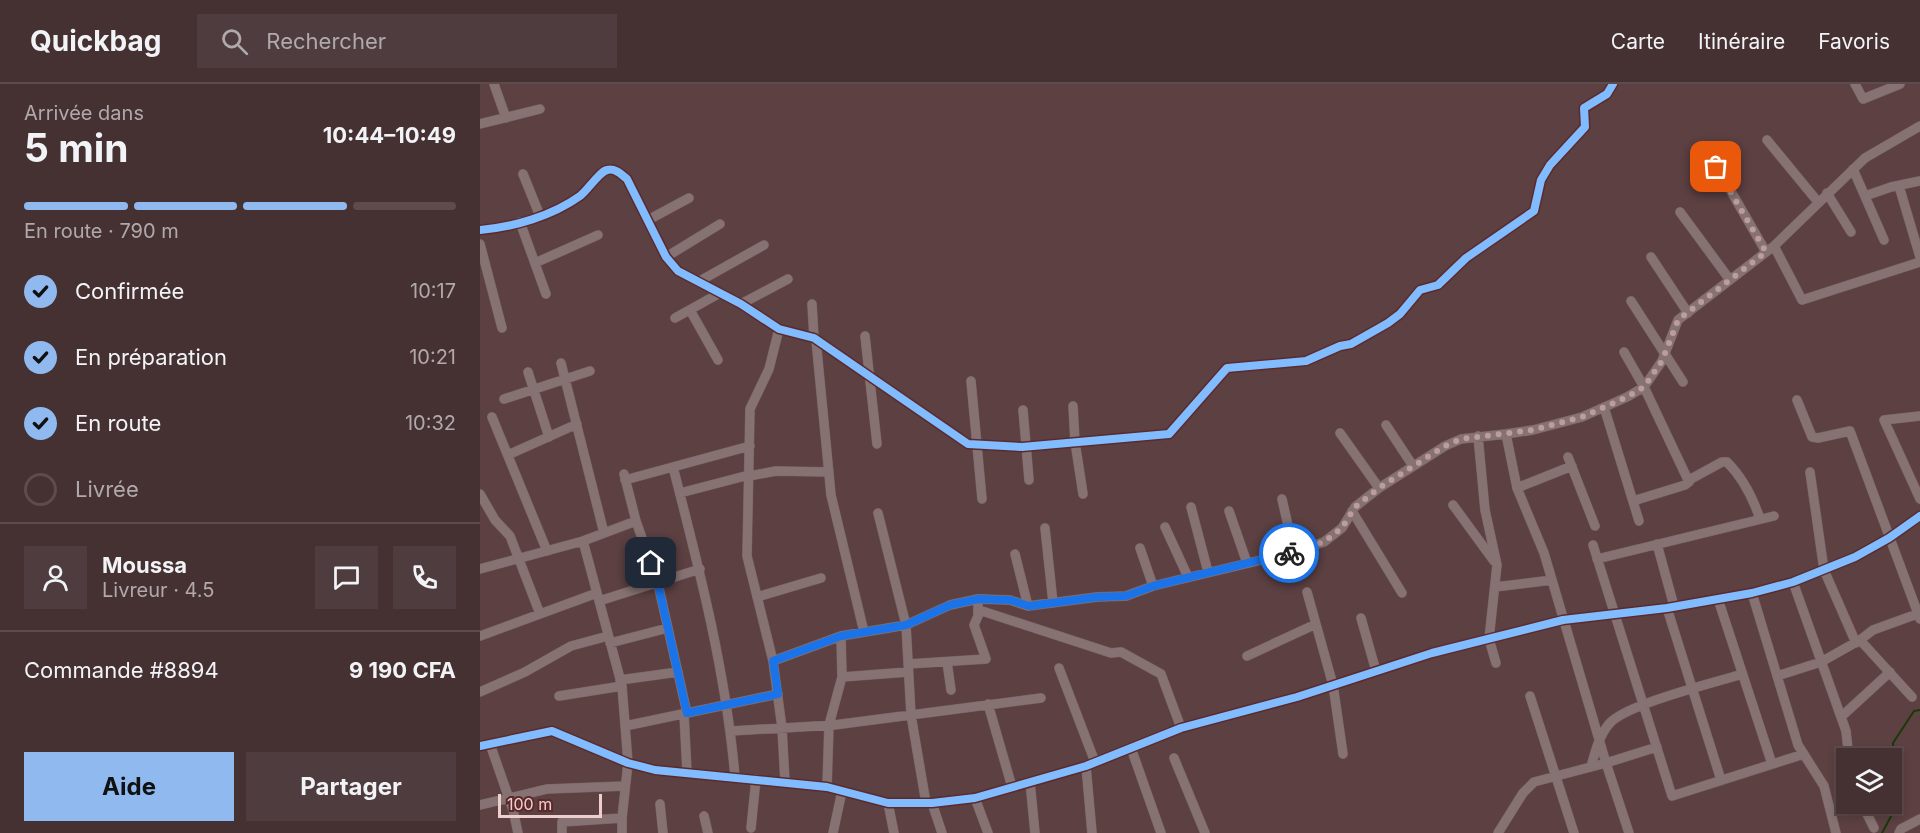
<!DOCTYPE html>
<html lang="fr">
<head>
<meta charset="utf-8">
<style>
  body { margin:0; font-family:Inter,sans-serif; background:#4f3c3e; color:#f1f3f6; height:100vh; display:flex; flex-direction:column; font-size:22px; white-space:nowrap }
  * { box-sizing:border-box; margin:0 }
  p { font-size:20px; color:#b0a9ac }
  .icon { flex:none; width:33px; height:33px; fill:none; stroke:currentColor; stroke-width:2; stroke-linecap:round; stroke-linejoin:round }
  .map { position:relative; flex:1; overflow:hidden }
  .drawer { display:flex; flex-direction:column; background:#453032; width:480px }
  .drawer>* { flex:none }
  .buttons { position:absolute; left:1356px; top:664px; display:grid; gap:12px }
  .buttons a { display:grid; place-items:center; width:66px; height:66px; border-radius:0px; background:#453032; box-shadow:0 3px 9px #0003,0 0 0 2px #5d4b4d; font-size:30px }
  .scale { position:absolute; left:18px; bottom:15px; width:104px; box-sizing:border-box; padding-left:6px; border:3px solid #efcece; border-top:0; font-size:16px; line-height:21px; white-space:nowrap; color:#efcece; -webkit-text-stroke:4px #5c2a2c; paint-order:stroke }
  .pin { position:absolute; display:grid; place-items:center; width:51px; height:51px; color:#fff; margin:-26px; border-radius:12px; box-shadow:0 3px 9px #0006 }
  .courier { position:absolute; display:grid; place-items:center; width:60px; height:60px; margin:-30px; border:4px solid #1a73e8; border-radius:50%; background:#fff; color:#222; box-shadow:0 2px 8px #0007 }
  .overview em { font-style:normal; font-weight:700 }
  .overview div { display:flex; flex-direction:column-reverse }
  .overview { display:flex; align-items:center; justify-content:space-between; height:102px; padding:0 24px }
  h1 { font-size:39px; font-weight:700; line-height:45px }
  .bar { display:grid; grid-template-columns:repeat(4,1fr); gap:9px 6px; align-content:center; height:72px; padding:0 24px }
  .bar i { height:8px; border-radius:4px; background:#5d4b4d }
  .bar .active { background:#90b9f0 }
  .bar p { grid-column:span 4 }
  .line { display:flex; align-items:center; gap:15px; padding:0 24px; border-top:2px solid #5d4b4d }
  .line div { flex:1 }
  .round { display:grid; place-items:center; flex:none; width:63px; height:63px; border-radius:0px; background:#4f3c3e }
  ol { padding:0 24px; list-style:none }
  li { display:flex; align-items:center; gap:18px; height:66px }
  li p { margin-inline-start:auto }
  li .icon { padding:6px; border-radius:50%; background:#90b9f0; color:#111; stroke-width:4 }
  li:last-child { color:#b0a9ac }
  li i { width:33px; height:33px; border:3px solid #5d4b4d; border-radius:50% }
  .button { display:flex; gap:12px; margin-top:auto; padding:12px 24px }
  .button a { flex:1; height:69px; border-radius:0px; background:#90b9f0; color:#111; font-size:24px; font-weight:700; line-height:69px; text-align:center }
  .button a+a { background:#4f3c3e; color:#f1f3f6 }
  header { display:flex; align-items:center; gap:36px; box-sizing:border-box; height:84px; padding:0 30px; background:#453032; border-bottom:2px solid #5d4b4d }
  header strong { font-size:28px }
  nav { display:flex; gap:33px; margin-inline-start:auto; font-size:21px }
  .search { width:420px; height:54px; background:#4f3c3e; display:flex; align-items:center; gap:15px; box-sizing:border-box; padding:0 21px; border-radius:0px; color:#b0a9ac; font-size:22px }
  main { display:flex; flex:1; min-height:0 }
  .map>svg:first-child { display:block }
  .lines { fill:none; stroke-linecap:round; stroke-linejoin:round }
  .stream { stroke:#1a3908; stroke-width:2 }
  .minor-casing { stroke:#775f60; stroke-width:10 }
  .minor { stroke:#867272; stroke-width:9 }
  .cycleway-casing { stroke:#5c2a2c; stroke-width:11 }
  .cycleway { stroke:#80bcff; stroke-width:8 }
  .done { stroke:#bc9c9d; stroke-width:6; stroke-dasharray:0 10.8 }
  .route { stroke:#1a73e8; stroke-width:8 }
</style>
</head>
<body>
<header>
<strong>Quickbag</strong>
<div class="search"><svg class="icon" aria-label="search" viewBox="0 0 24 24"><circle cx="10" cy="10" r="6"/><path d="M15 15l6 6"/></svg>Rechercher</div>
<nav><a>Carte</a><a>Itinéraire</a><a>Favoris</a></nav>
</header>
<main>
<section class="drawer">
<div class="overview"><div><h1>5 min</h1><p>Arrivée dans</p></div><em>10:44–10:49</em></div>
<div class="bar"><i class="active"></i><i class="active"></i><i class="active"></i><i></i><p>En route · 790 m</p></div>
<ol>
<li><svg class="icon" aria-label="check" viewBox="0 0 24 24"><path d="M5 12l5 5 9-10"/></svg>Confirmée<p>10:17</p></li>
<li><svg class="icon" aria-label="check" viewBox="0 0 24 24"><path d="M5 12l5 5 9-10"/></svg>En préparation<p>10:21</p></li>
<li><svg class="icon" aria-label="check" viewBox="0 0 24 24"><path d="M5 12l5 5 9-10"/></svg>En route<p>10:32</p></li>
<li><i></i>Livrée</li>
</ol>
<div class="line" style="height:108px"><a class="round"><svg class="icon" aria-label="person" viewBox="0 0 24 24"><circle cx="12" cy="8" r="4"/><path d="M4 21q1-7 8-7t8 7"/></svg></a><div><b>Moussa</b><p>Livreur · 4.5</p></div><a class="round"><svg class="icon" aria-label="chat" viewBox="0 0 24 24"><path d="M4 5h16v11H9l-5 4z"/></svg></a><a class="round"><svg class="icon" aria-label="phone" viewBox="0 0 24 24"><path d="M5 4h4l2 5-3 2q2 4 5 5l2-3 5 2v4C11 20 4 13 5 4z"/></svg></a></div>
<div class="line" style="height:78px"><div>Commande #8894</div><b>9 190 CFA</b></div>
<div class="button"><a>Aide</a><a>Partager</a></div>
</section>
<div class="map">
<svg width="1440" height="749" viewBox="0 0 1440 749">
  <rect width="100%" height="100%" fill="#5c4042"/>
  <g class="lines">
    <path class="stream" d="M 1402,749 L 1416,723 L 1413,659 L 1434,627 L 1440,626"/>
    <g class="minor-casing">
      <path id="minor" d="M 14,0 L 26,34
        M 1375,0 L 1383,15 L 1420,0
        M 0,40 L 60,25
        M 1287,56 L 1338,118
        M 1237,83 L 1286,168
        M 1373,85 L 1404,156
        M 43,90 L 60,132
        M 1419,102 L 1440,173
        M 1347,109 L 1371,148
        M 1385,112 L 1411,103 L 1440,97
        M 1200,128 L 1250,196
        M 168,136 L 209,114
        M 40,138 L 66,210
        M 0,146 C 34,143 72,132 100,112 C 108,106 119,88 127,86 C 135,84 141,90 147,95 L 186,173 L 198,187 L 261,220 L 299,245 L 334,254 L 488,360 L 542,363 L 689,350 L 747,284 L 826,277 L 860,262 L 871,260 L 908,239 L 920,230 L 940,206 L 958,201 L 986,174 L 1054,127 L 1061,96 L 1070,81 L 1105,43 L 1104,24 L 1127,10 L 1133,0
        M 0,160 L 22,244
        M 1294,162 L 1322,216 L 1440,178
        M 186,173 L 240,140
        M 1171,173 L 1208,229
        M 55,179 L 118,151
        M 218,198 L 284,161
        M 1151,217 L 1203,298
        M 261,220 L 308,195
        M 332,220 L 334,254
        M 210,226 L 238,276
        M 195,234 L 240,209
        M 299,245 L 289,285 L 270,325 L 267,472 L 293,577 L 302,644 L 305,698
        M 385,252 L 397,360
        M 336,256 L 351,411 L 384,548
        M 1144,268 L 1164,303 L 1209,398 L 1205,401 L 1153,417
        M 81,279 L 124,449
        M 48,288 L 69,353
        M 491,297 L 502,415
        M 24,315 L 110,287
        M 1317,316 L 1332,353 L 1338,354 L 1370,347 L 1440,535
        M 593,322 L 595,358 L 603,410
        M 1124,323 L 1159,437
        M 543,326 L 549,396
        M 1440,332 L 1404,336 L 1440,415
        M 12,333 L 67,467
        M 906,341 L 933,382
        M 860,349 L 899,404
        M 998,352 L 1005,426 L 1017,481 L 1009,555 L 1016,579
        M 28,371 L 97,340
        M 1088,373 L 1115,442
        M 193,383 C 219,484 246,588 255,693
        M 1330,388 L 1344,486 L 1376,559
        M 144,390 L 156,437 L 178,500 L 207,629
        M 269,392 L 296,387 L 349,388
        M 145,396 L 270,362
        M 1209,396 L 1242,378 L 1247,378 C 1263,394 1273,414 1280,435
        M 1037,404 L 1092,382
        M 200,409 L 269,391
        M 0,410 L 15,436 L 30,452 L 60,530
        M 802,415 L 814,468
        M 973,421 L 1014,477
        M 711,423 L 728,488
        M 749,427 L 767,479
        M 872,427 L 922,509
        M 398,429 L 426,541 L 431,631 L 446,719
        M 685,443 L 708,493
        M 565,444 L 573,519
        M 103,457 L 142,602 L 148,679 L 142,734 L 142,749
        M 1177,460 L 1194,522
        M 1113,461 L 1192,712 L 1324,670
        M 660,464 L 673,502
        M 535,470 L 548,522
        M 1117,475 L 1294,432
        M 0,485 L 103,457 L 156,437
        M 1313,498 L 1366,647 L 1369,675
        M 1015,503 L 1072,496
        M 827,508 L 853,601 L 863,670
        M 1272,509 L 1318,661 L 1344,702 L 1356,749
        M 277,513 L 341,494
        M 1238,515 L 1292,680
        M 119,517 L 220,485
        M 1187,524 L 1241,696
        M 499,526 L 631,569 L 641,568 L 681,590 L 701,644
        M 881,534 L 896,587
        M 0,552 L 117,509
        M 1380,556 L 1432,613
        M 130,559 L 188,544
        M 767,572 L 836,540
        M 293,577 L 361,552 L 426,541 L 470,521 L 498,515 L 530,516 L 548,522 L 617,513 L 646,512 L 673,502 L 814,468 L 844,458 L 862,444 L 875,423 L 899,404 L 965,362 L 981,355 L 1026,350
        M 467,578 L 471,606
        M 428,580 L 506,575 L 494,541 L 498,532 L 498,520
        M 579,584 L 615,678
        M 1297,592 L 1341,578 L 1380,556 L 1393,546 L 1440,529
        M 362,593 L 428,588
        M 140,596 L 198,588
        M 0,608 L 45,588 L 91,562 L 128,552
        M 79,612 L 142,602
        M 1050,612 L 1094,749
        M 508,620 L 532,703
        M 204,630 L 207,688
        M 1361,633 L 1410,588
        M 145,642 L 298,610
        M 251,647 L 354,641 L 561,614
        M 10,660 L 33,726 L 38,749
        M 0,662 L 72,647 L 148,679 L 175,686 L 347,703 L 408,719 L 452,719 L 495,714 L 606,682 L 701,644 L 817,613 L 952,569 L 1083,536 L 1187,524 L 1272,509 L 1313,498 L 1375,473 L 1409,454 L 1440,432
        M 651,664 L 681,749
        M 694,674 L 725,749
        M 606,682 L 612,749
        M 1111,683 C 1115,668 1119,652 1129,640 C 1146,620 1234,599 1262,590
        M 550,698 L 555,749
        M 347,703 L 349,641 L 362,593 L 361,552
        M 495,714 L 508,749
        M 408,719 L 414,749
        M 452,719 L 462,749
        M 180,720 L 183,749
        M 1382,720 L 1394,744
        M 0,721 L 67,705 L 145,702
        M 224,732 L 228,749
        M 271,744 L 276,695
        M 82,749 L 82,738 L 142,734
        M 353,749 L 362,707
        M 1018,749 L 1043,709 L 1054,698 L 1126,679 L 1064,469 L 1037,404 L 1026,350 L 1053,346 L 1102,333 L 1147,313 L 1164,303 L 1182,277 L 1198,236 L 1294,162 L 1385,74 L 1440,42
        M 1149,749 L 1126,679 L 1177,663
        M 1419,749 L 1421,745 L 1440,735"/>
    </g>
    <use href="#minor" class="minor"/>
    <g class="cycleway-casing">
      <path id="cycleway" d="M 0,146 C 34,143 72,132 100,112 C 108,106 119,88 127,86 C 135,84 141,90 147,95 L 186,173 L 198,187 L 261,220 L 299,245 L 334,254 L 488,360 L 542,363 L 689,350 L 747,284 L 826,277 L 860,262 L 871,260 L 908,239 L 920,230 L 940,206 L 958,201 L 986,174 L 1054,127 L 1061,96 L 1070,81 L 1105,43 L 1104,24 L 1127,10 L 1133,0
        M 0,662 L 72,647 L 148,679 L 175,686 L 347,703 L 408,719 L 452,719 L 495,714 L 606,682 L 701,644 L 817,613 L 952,569 L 1083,536 L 1187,524 L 1272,509 L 1313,498 L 1375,473 L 1409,454 L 1440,432"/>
    </g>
    <use href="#cycleway" class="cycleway"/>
  </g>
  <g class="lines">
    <path class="done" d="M 809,469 L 844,458 L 862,444 L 875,423 L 899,404 L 965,362 L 981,355 L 1053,346 L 1102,333 L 1147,313 L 1164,303 L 1182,277 L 1198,236 L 1286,168 L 1236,83"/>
    <path class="route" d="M 171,479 L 178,500 L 207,629 L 298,610 L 293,577 L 361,552 L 426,541 L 470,521 L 498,515 L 530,516 L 549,522 L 617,513 L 646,512 L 673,502 L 809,469"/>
  </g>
</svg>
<div class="buttons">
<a><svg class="icon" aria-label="layers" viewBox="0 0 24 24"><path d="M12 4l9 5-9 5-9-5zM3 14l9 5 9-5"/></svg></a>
</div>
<div class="scale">100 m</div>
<div class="pin" style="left:1236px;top:83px;background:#ea580c"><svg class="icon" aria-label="bag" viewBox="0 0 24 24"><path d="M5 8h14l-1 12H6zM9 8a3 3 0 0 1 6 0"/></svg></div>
<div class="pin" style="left:171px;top:479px;background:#1f2937"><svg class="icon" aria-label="home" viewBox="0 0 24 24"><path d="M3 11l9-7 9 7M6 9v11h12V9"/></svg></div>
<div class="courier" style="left:809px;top:469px"><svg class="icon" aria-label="bike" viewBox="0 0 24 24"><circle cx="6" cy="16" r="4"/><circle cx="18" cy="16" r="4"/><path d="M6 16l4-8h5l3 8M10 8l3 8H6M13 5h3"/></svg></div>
</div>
</main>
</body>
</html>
